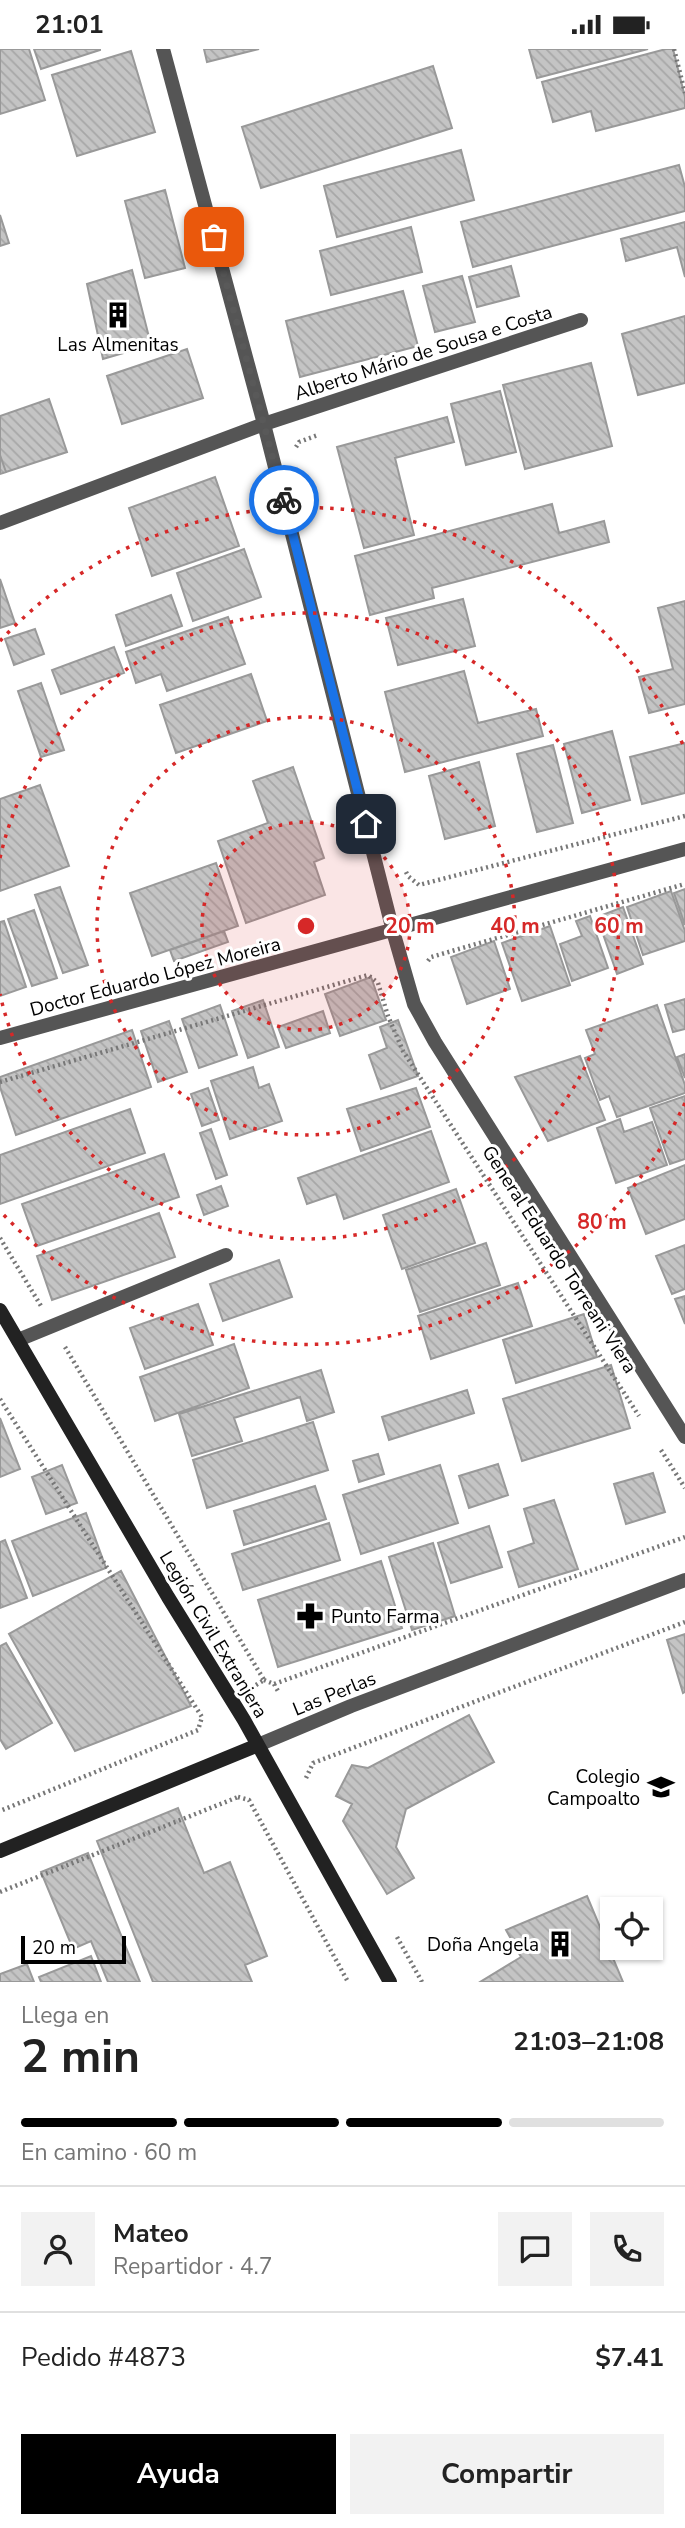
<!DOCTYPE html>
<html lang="es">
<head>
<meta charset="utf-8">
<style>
  body { margin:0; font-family:"Nunito Sans",sans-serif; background:#f2f2f2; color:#222; height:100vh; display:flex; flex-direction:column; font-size:26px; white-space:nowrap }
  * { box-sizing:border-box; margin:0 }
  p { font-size:23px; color:#767676 }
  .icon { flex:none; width:38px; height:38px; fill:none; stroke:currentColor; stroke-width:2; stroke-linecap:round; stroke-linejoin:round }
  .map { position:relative; height:1933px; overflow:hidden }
  .drawer { display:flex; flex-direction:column; background:#fff; flex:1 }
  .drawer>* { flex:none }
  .buttons { position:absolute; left:600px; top:1848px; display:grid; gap:14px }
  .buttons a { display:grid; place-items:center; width:63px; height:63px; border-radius:0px; background:#fff; box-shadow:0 2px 5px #0004; font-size:35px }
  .scale { position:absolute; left:21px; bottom:18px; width:105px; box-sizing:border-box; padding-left:7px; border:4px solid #000; border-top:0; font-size:19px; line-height:24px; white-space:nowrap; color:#000; -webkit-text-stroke:5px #fff; paint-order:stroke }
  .pin { position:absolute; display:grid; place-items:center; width:60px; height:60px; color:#fff; margin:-30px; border-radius:14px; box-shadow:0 4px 10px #0006 }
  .courier { position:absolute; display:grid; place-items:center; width:70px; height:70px; margin:-35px; border:5px solid #1a73e8; border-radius:50%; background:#fff; color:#222; box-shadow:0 2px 9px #0007 }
  .summary em { font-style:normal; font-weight:700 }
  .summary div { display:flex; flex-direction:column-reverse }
  .summary { display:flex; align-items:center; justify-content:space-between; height:119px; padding:0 21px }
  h1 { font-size:46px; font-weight:700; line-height:52px }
  .bar { display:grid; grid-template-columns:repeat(4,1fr); gap:10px 7px; align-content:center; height:84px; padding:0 21px }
  .bar i { height:9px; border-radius:5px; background:#e0e0e0 }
  .bar .current { background:#000 }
  .bar p { grid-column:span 4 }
  .line { display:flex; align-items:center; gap:18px; padding:0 21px; border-top:2px solid #e0e0e0 }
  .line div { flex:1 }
  .round { display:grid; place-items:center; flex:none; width:74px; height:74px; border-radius:0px; background:#f2f2f2 }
  .button { display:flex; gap:14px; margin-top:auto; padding:14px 21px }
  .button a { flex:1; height:80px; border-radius:0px; background:#000; color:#fff; font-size:28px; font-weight:700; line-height:80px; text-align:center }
  .button a+a { background:#f2f2f2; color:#222 }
  .status { display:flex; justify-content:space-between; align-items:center; height:49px; padding:0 35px; background:#fff; direction:ltr }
  .status svg { height:19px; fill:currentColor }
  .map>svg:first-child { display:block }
  .building { fill:url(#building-back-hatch); stroke:#999; stroke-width:2 }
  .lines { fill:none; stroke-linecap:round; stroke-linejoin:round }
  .path { stroke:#777; stroke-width:4.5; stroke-dasharray:2 3.5; stroke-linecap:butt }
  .lane { stroke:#555; stroke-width:14 }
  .street { stroke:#555; stroke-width:14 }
  .secondary { stroke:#222; stroke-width:14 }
  .done { stroke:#595959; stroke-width:7; stroke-dasharray:0 12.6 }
  .route { stroke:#1a73e8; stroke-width:9 }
  .ring { fill:none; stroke:#d62828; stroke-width:3.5; stroke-dasharray:3.5 7 }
  .labels { text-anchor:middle; stroke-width:6; stroke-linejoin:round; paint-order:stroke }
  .poi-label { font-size:19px; fill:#000; stroke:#fff; text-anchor:end }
  .street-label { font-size:19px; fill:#000; stroke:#fff }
  .centre { fill:#d62828; stroke:#fff; stroke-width:3.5 }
  .ring-label { font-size:21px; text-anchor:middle; font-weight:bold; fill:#d62828; stroke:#fff; stroke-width:6; stroke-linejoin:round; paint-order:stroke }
</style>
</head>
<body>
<div class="status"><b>21:01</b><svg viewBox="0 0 49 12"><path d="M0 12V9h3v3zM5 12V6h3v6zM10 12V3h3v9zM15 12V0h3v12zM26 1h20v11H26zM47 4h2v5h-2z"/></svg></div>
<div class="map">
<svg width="685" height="1933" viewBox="0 0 685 1933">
  <defs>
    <pattern id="building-back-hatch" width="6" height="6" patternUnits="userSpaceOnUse" patternTransform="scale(1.75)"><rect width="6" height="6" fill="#c4c4c4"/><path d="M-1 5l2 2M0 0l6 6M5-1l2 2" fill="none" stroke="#a7a7a7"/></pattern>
  </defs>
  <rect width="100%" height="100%" fill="#fff"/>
  <path class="building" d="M 0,0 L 29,0 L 45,51 L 0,65 Z
    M 34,0 L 100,0 L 100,1 L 41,20 Z
    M 204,0 L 259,0 L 207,13 Z
    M 529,0 L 648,0 L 537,29 Z
    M 666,0 L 673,0 L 685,48 L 685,59 L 596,82 L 591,62 L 553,73 L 542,33 Z
    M 131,2 L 155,83 L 77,107 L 52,26 Z
    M 433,17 L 452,79 L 261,139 L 242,78 Z
    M 461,101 L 474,151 L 337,188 L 324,137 Z
    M 679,116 L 685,138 L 685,162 L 473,218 L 461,173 Z
    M 165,141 L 185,219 L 145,229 L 125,152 Z
    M 0,166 L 9,194 L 0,197 Z
    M 685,173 L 685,228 L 677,198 L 626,212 L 621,190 Z
    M 411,178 L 422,223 L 331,246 L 320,202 Z
    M 511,217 L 519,247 L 477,258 L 469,228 Z
    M 132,221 L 151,296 L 103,310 L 87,235 Z
    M 462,227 L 475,273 L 435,283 L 423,237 Z
    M 403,242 L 418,297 L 300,328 L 286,272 Z
    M 685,267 L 685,334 L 638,346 L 622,285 Z
    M 187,300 L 203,349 L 122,375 L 107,327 Z
    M 591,314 L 612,397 L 525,420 L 503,336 Z
    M 500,342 L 516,403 L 466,416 L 451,355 Z
    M 49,350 L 67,403 L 6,423 L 0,406 L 0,367 Z
    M 447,368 L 454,393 L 395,409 L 414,486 L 364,499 L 337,398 Z
    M 0,406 L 6,423 L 0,425 Z
    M 215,428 L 239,497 L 152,527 L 129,459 Z
    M 552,455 L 559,484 L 604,472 L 609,493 L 432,539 L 434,549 L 370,566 L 355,507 Z
    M 244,500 L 261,548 L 193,572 L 177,524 Z
    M 0,530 L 15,574 L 0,579 Z
    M 171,546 L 182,577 L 126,597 L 116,566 Z
    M 463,550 L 475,597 L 398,616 L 386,569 Z
    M 685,552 L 685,655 L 649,664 L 639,628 L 673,620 L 658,559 Z
    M 228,568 L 245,615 L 167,642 L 161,625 L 136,634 L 126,603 Z
    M 35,580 L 44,605 L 14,616 L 5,590 Z
    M 114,598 L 124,624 L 61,645 L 52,621 Z
    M 464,622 L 478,674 L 536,660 L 543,687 L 405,723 L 385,643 Z
    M 251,625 L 267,672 L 176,704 L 160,656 Z
    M 41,634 L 64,701 L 41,708 L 18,642 Z
    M 612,682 L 630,751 L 582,764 L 564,695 Z
    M 685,694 L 685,744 L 642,755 L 630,708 Z
    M 553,696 L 573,774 L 537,783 L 517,705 Z
    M 479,713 L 495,777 L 445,790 L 429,727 Z
    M 293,718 L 324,809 L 314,813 L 325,846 L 246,874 L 218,792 L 268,774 L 253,732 Z
    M 40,736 L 69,817 L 0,842 L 0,750 Z
    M 216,814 L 238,877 L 152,907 L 130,844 Z
    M 60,838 L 88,916 L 63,924 L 35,846 Z
    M 685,840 L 685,876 L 674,844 Z
    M 671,842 L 685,882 L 685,892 L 643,906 L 627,858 Z
    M 623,858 L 643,915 L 617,925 L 597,868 Z
    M 34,861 L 57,929 L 32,937 L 8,870 Z
    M 590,867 L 608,919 L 572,932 L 560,895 L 582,887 L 576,872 Z
    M 4,872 L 26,938 L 0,947 L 0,873 Z
    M 550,877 L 570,936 L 522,952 L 502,894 Z
    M 224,882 L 228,893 L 174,912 L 170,901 Z
    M 494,892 L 510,940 L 467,955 L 451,908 Z
    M 371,928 L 386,971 L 340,987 L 325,945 Z
    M 685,950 L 685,980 L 673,983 L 665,956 Z
    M 263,951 L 279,998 L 248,1009 L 232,962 Z
    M 220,956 L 237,1006 L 199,1019 L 182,970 Z
    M 657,956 L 685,1036 L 685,1044 L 617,1068 L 609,1047 L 600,1051 L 585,1009 L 595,1005 L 586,981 Z
    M 323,962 L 330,984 L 286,999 L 278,978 Z
    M 398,971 L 418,1027 L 381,1040 L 369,1006 L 387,999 L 380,978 Z
    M 169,972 L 187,1023 L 158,1033 L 141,982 Z
    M 132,981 L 151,1038 L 16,1086 L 0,1038 L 0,1028 Z
    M 685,1005 L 685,1029 L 677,1008 Z
    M 580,1007 L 605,1071 L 548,1092 L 515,1028 Z
    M 253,1018 L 259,1039 L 269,1035 L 282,1072 L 230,1090 L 211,1032 Z
    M 208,1039 L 219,1071 L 202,1077 L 191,1045 Z
    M 416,1039 L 430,1078 L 361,1102 L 347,1060 Z
    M 685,1047 L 685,1110 L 670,1115 L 650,1059 Z
    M 130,1060 L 145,1104 L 0,1155 L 0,1106 Z
    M 620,1070 L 624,1083 L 652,1073 L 667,1116 L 616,1134 L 597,1079 Z
    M 211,1080 L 227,1126 L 216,1130 L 200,1084 Z
    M 431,1082 L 449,1133 L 344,1170 L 336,1145 L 307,1155 L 298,1129 Z
    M 164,1105 L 179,1148 L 37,1197 L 22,1155 Z
    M 685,1116 L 685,1170 L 646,1185 L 628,1139 Z
    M 221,1137 L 228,1157 L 204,1166 L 197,1146 Z
    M 456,1140 L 475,1194 L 402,1220 L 383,1166 Z
    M 159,1164 L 175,1208 L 52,1251 L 37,1207 Z
    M 486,1194 L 500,1236 L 420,1263 L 406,1221 Z
    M 685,1196 L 685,1240 L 672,1245 L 656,1207 Z
    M 279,1211 L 292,1248 L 223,1272 L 210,1235 Z
    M 518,1234 L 532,1277 L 431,1310 L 418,1267 Z
    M 685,1247 L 685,1275 L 675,1250 Z
    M 198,1255 L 213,1296 L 145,1320 L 130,1279 Z
    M 584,1265 L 597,1308 L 516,1334 L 503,1291 Z
    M 234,1295 L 249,1339 L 155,1372 L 140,1328 Z
    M 611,1316 L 630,1379 L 522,1412 L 503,1350 Z
    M 321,1321 L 334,1363 L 307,1372 L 300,1348 L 234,1369 L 242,1392 L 192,1407 L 179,1365 Z
    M 467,1341 L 474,1364 L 389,1391 L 382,1368 Z
    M 0,1369 L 20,1420 L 0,1428 Z
    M 313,1373 L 328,1421 L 207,1459 L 193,1411 Z
    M 378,1405 L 384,1425 L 359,1433 L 353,1412 Z
    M 498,1415 L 508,1446 L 469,1459 L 459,1427 Z
    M 62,1416 L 77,1454 L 46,1465 L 32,1428 Z
    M 440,1416 L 458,1474 L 361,1505 L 343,1446 Z
    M 653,1424 L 665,1463 L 626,1475 L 614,1435 Z
    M 315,1437 L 326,1470 L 244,1496 L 234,1462 Z
    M 554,1451 L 578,1520 L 519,1538 L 508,1503 L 534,1494 L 524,1460 Z
    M 86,1464 L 106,1519 L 33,1547 L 12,1492 Z
    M 329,1474 L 340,1511 L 243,1541 L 232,1505 Z
    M 489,1477 L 502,1518 L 451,1534 L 438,1494 Z
    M 5,1491 L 27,1549 L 0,1559 L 0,1493 Z
    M 433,1494 L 455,1567 L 412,1581 L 389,1508 Z
    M 381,1512 L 402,1579 L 278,1618 L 258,1551 Z
    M 121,1522 L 191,1657 L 75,1702 L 9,1585 Z
    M 685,1585 L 685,1643 L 683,1644 L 667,1591 Z
    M 6,1594 L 52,1674 L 6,1700 L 0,1690 L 0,1597 Z
    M 469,1666 L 494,1713 L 406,1760 L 396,1798 L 414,1829 L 387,1845 L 343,1772 L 352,1755 L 336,1747 L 352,1716 L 368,1719 Z
    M 178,1759 L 204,1824 L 230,1813 L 267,1907 L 245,1916 L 252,1933 L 153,1933 L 97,1792 Z
    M 88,1804 L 119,1881 L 140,1933 L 108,1933 L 91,1892 L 73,1900 L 41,1823 Z
    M 587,1847 L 623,1933 L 480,1933 L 521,1908 L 506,1881 Z
    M 91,1907 L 101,1933 L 41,1933 L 39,1928 Z
    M 27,1915 L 34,1933 L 0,1933 L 0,1925 Z"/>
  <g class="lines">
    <path class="path" d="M 674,0 L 685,44
      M 296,398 L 299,393 L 318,386
      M 406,823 L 408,827 L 419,836 L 685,767
      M 428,912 L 431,908 L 685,835
      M 378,934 L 388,967 L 403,1002 L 639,1367
      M 0,1033 L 368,926 L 378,934
      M 0,1189 L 41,1257
      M 65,1298 L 264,1631
      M 0,1350 L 202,1668 L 198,1681 L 0,1762
      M 661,1401 L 685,1439
      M 264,1631 L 274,1635 L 685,1488
      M 274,1635 L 278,1642
      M 256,1636 L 264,1631
      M 306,1729 L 313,1714 L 685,1573
      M 238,1748 L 249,1751 L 348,1933
      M 0,1843 L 238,1748
      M 397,1888 L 422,1933"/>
    <path class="lane" d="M 18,1291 L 226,1206"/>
    <path class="street" d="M 163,0 L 264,375 L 393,882 L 414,955 L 435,993 L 685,1388
      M 0,474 L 264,375 L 581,271
      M 0,989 L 685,800
      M 258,1696 L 351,1657 L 685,1531"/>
    <path class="secondary" d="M 0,1261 L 168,1548 L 244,1671 L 390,1933
      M 0,1802 L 258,1696"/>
  </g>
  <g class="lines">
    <path class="done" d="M 214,188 L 284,451"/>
    <path class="route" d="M 284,451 L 366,775"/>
  </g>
  <circle cx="306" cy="877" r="104" fill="#d62828" fill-opacity=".12"/>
  <g class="ring">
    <circle cx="306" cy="877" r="104"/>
    <circle cx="306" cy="877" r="209"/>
    <path d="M0 809A313 313 0 1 1 0 945"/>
    <path d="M685 1054A418 418 0 0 1 0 1162M0 592A418 418 0 0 1 685 700"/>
  </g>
  <defs>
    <g id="building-bare" transform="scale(2.1)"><path d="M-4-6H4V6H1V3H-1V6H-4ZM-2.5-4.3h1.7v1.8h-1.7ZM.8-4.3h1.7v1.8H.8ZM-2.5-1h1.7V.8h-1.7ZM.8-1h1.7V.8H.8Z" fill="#000" stroke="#fff" stroke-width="2.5" paint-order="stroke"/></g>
    <g id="pharmacy-bare" transform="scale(2.1)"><path d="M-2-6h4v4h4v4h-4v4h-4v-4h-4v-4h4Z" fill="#000" stroke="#fff" stroke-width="2.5" paint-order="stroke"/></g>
    <g id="school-bare" transform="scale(2.1)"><path d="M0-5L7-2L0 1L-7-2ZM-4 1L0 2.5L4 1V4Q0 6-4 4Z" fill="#000" stroke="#fff" stroke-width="2.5" paint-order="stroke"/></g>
  </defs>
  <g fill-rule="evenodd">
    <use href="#building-bare" x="118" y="266"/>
    <use href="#pharmacy-bare" x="310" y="1567"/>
    <use href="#school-bare" x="661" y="1738"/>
    <use href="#building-bare" x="560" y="1895"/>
  </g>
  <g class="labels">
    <g class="poi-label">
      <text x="118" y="302" text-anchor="middle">Las Almenitas</text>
      <text x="331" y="1574" text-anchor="start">Punto Farma</text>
      <text x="640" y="1734">Colegio<tspan x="640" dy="22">Campoalto</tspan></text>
      <text x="539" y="1902">Doña Angela</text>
    </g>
    <g class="street-label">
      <text transform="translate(423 303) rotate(-18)" y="7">Alberto Mário de Sousa e Costa</text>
      <text transform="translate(155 927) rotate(-15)" y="7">Doctor Eduardo López Moreira</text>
      <text transform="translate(560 1210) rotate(57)" y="7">General Eduardo Torreani Viera</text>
      <text transform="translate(214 1585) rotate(59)" y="7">Legión Civil Extranjera</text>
      <text transform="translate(334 1644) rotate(-22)" y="7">Las Perlas</text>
    </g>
  </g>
  <circle cx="306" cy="877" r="10" class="centre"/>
  <g class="ring-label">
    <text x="410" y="884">20 m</text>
    <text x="515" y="884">40 m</text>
    <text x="619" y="884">60 m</text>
    <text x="602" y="1180">80 m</text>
  </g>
</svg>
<div class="buttons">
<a><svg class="icon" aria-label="locate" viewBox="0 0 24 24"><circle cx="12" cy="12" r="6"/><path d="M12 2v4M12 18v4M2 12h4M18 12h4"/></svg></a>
</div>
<div class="scale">20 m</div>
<div class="pin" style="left:214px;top:188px;background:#ea580c"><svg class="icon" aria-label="bag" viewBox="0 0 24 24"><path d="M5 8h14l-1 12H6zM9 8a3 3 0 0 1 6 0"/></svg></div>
<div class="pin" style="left:366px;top:775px;background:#1f2937"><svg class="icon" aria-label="home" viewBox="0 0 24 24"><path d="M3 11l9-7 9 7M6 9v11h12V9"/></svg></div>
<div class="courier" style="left:284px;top:451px"><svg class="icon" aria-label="bike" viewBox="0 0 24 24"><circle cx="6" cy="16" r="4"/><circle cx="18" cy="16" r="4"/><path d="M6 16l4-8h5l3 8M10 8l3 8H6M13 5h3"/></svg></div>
</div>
<section class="drawer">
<div class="summary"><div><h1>2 min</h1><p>Llega en</p></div><em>21:03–21:08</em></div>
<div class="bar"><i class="current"></i><i class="current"></i><i class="current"></i><i></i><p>En camino · 60 m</p></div>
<div class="line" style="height:126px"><a class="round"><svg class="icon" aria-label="person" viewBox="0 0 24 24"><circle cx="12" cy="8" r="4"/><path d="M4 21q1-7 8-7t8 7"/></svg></a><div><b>Mateo</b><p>Repartidor · 4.7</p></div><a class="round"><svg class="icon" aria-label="chat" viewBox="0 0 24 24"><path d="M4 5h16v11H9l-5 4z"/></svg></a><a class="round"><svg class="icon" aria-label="phone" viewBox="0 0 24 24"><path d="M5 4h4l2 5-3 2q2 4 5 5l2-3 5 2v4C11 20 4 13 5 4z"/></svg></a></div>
<div class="line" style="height:91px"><div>Pedido #4873</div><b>$7.41</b></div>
<div class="button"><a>Ayuda</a><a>Compartir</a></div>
</section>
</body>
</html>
